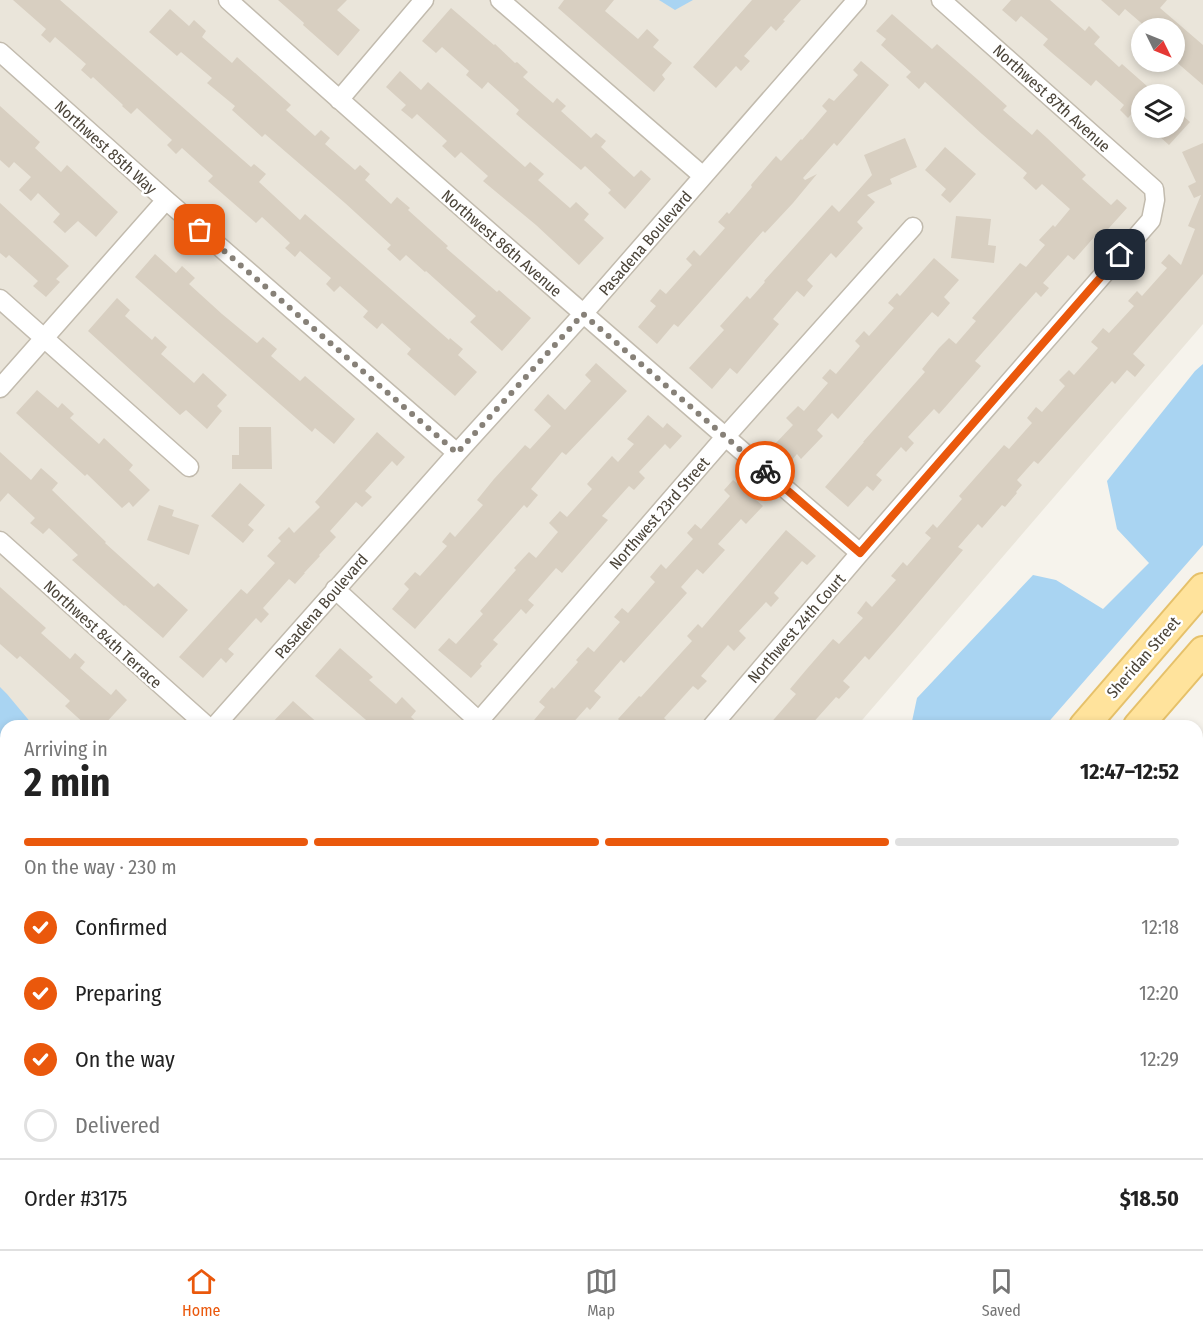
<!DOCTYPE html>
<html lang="en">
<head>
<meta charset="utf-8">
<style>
  body { margin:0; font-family:"Fira Sans Condensed",sans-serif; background:#f2f2f2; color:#222; height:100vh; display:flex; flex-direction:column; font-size:22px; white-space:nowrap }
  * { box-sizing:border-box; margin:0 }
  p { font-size:20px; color:#767676 }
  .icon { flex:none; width:33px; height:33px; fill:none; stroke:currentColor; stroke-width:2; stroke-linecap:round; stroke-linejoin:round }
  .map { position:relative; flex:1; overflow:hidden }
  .sheet { position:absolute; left:0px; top:720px; width:1203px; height:530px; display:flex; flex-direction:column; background:#fff; border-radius:18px 18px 0 0; box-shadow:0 3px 9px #0003 }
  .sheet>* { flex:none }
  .needle { width:39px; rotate:133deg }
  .buttons { position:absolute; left:1131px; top:18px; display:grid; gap:12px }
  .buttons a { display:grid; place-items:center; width:54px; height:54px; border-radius:50%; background:#fff; box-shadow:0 3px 9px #0003; font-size:30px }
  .pin { position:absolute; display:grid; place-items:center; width:51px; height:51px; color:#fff; margin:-26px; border-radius:12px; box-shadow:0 3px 9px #0006 }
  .courier { position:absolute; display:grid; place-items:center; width:60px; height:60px; margin:-30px; border:4px solid #ea580c; border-radius:50%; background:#fff; color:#222; box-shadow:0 2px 8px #0007 }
  .overview em { font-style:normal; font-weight:700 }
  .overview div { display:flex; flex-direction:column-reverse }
  .overview { display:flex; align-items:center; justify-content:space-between; height:102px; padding:0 24px }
  h1 { font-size:39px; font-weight:700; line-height:45px }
  .bar { display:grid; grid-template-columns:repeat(4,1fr); gap:9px 6px; align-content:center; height:72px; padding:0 24px }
  .bar i { height:8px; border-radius:4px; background:#e0e0e0 }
  .bar .on { background:#ea580c }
  .bar p { grid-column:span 4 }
  .line { display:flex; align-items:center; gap:15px; padding:0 24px; border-top:2px solid #e0e0e0 }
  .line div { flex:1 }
  ol { padding:0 24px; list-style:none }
  li { display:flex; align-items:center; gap:18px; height:66px }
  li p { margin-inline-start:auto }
  li .icon { padding:6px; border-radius:50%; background:#ea580c; color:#fff; stroke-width:4 }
  li:last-child { color:#767676 }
  li i { width:33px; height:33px; border:3px solid #e0e0e0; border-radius:50% }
  .dock { display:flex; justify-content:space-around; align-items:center; height:84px; border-top:2px solid #e0e0e0; background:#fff; font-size:16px; color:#767676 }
  .dock a { display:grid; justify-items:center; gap:3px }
  .dock .on { color:#ea580c }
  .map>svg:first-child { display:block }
  .residential { fill:#eae5da; fill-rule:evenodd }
  .water { fill:#a9d4f2 }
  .building { fill:#d8cfc1 }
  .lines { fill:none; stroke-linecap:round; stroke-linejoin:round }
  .minor-casing { stroke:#c2bbae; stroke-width:21 }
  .primary-casing { stroke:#e6c16a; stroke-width:32 }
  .minor { stroke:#fff; stroke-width:18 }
  .primary { stroke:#ffe39c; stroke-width:28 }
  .done { stroke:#878178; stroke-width:6; stroke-dasharray:0 10.8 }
  .route { stroke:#ea580c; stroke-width:8 }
  .labels { text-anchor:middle; stroke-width:5; stroke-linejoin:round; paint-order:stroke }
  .street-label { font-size:16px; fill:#4b4439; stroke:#fff }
</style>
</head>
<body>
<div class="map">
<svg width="1203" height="1249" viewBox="0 0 1203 1249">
  <rect width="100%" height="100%" fill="#f6f3ec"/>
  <path class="residential" d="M 0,0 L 1203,0 L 1203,324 L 857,726 L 6,726 L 6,1244 L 410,1244 L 405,1249 L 0,1249 ZM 1142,28 L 1174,28 L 1174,62 L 1142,62 ZM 1142,94 L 1174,94 L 1174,128 L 1142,128 Z
    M 1203,749 L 1203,1249 L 765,1249 L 770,1244 L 1197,1244 L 1197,756 Z"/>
  <path class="water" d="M 659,0 L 693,0 L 675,10 Z
    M 1203,364 L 1203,545 L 1045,726 L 911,726 L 917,698 L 1033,575 L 1056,580 L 1103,609 L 1149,563 L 1117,529 L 1107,481 L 1195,371 Z
    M 0,687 L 7,694 L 32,724 L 32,726 L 6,726 L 6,791 L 0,798 Z
    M 1203,790 L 1203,852 L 1199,885 L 1203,904 L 1203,1009 L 1197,1004 L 1197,797 Z
    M 1203,1058 L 1203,1101 L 1197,1108 L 1197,1065 Z
    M 551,1244 L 594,1244 L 589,1249 L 546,1249 Z
    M 1104,1244 L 1156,1244 L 1160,1249 L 1110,1249 Z"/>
  <path class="building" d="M 13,0 L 60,0 L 251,167 L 254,164 L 266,174 L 259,182 L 300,220 L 305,214 L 449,340 L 450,338 L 463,349 L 458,355 L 477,372 L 455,396 L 407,354 L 411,349 L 382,323 L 377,329 L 363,317 L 368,311 L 340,286 L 334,292 L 326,284 L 331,278 L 300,251 L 295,257 L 285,248 L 290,243 L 262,217 L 256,223 L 208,181 L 213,176 L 182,148 L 176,154 L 167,145 L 172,140 L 137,108 L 131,114 L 122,106 L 123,105 L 93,77 L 91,79 L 81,70 L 86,64 L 55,37 L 50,43 L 41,35 L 46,29 Z
    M 278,0 L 347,0 L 337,10 L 360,30 L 338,56 L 303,25 L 304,23 Z
    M 564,0 L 614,0 L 605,11 L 638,39 L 647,29 L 659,40 L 653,47 L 672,63 L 662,75 L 665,79 L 654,92 L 558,8 Z
    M 752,0 L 801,0 L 783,20 L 785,21 L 776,31 L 771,26 L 744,56 L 750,61 L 741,71 L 736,66 L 716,88 L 693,67 Z
    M 1011,0 L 1050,0 L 1085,31 L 1089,26 L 1100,37 L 1094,44 L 1119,67 L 1122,64 L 1156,94 L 1142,94 L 1142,120 L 1133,112 L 1128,118 L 1120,110 L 1124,105 L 1096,80 L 1091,86 L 1052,53 L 1043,45 L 1048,39 L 1021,16 L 1016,22 L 1002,10 Z
    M 1101,0 L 1167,0 L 1160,8 L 1203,45 L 1203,85 L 1174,60 L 1174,28 L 1147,28 L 1125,9 L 1119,16 Z
    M 451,8 L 494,45 L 495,44 L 515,63 L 517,62 L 528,72 L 523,77 L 553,103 L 557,98 L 566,106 L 561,111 L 591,138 L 596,133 L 606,141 L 601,147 L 634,177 L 641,170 L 651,179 L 625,209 L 608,193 L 611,190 L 585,166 L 581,170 L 516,114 L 519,110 L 488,82 L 482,89 L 466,75 L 469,71 L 442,47 L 436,53 L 422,41 Z
    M 170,9 L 189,26 L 194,20 L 206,31 L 202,37 L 232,63 L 237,57 L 291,105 L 286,110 L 315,136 L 321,130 L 330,138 L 325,144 L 355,170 L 360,165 L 370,174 L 365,180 L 391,204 L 397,197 L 410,208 L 408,210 L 448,246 L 446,248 L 497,292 L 499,290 L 531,318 L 502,351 L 470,322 L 476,316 L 426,271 L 425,272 L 406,255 L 400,261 L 387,249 L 391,245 L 345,203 L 265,134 L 262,137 L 232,110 L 235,106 L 207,83 L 212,78 L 181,52 L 177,56 L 149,32 Z
    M 892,14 L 932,49 L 937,44 L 977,79 L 1007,106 L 1003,110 L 1032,135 L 1037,129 L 1047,138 L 1086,175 L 1082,179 L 1111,205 L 1117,199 L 1127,208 L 1100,238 L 1096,235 L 1074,260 L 1068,255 L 1043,283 L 1049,288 L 1041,297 L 1036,292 L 975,361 L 981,366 L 947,405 L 939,414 L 934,409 L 908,437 L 914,443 L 906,452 L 901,447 L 876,475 L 882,480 L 873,491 L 867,486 L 848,507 L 825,487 L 864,442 L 863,442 L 925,372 L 922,369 L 939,348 L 949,338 L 956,344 L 976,321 L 972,318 L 1020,263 L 1026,267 L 1045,245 L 1039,240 L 1053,225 L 1055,227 L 1070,209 L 1042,184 L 1036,190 L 1023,178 L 1027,173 L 982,134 L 925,82 L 919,89 L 906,77 L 911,72 L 881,45 L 886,39 L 876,31 Z
    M 861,61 L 889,85 L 837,146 L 834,143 L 803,178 L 805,180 L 817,174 L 793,203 L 765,233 L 763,231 L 678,327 L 674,324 L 657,344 L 638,327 L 656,306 L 650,301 L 660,289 L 666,294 L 692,265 L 686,259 L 694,250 L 700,256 L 725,228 L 718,222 L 727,212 L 729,214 L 752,187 L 751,185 L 776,156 L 781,161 L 801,139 L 802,140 L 827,111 L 822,106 L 829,98 L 834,101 L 858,75 L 853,70 Z
    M 400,71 L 421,90 L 428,82 L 525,167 L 530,162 L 544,174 L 538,180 L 570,208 L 576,202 L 589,214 L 584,220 L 604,238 L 579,265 L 536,225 L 483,181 L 488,176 L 461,152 L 455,158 L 442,146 L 447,141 L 417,114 L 412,119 L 401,110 L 406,105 L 386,87 Z
    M 0,106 L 40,142 L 35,148 L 61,172 L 67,165 L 118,212 L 96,237 L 78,221 L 65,233 L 53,222 L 60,214 L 38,193 L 31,201 L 19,190 L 31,177 L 14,162 L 9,168 L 0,160 Z
    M 1174,108 L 1190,122 L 1169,145 L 1150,128 L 1174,128 Z
    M 905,138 L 917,167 L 890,179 L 892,184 L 867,195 L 875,202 L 857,222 L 863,228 L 836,258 L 831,253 L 807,280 L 813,286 L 804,297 L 797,291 L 773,319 L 779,324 L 737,374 L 730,368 L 712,389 L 689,368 L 724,330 L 720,326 L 747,296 L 750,299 L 765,282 L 764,281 L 832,205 L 839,212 L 872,175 L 864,155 Z
    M 1203,143 L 1203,274 L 1133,354 L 1145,365 L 1135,377 L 1127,370 L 1115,384 L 1112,381 L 1038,464 L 1034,461 L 1017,480 L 1022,485 L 1016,492 L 1017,493 L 1005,507 L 1002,505 L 982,528 L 978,524 L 958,547 L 963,550 L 897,628 L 869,660 L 865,656 L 843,681 L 850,687 L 839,699 L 836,697 L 810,726 L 768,726 L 796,694 L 790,689 L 806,670 L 833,639 L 839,644 L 863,618 L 857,613 L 866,601 L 872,607 L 896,580 L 891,576 L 903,562 L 907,566 L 931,538 L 925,533 L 933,524 L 937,528 L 962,499 L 959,496 L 1004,445 L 1009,449 L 1032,423 L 1027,418 L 1036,407 L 1042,412 L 1065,386 L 1059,380 L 1069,370 L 1074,375 L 1098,348 L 1091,342 L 1103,328 L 1109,333 L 1134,306 L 1128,301 L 1137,291 L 1142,296 L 1167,268 L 1161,263 L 1169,254 L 1181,265 L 1195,229 L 1188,226 L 1201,195 L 1194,198 L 1188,186 L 1196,182 L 1182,152 Z
    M 945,147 L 976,174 L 950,203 L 941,195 L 946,189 L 925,170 Z
    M 0,203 L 69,266 L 56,279 L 60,282 L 46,297 L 33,286 L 38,281 L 9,255 L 6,258 L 0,253 Z
    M 956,216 L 991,219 L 988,245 L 996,246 L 994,263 L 951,258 Z
    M 155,254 L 176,273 L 182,266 L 195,278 L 189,284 L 222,314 L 257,343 L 263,337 L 277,349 L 271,356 L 300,381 L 305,376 L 355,419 L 334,444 L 315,428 L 312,432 L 135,277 Z
    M 934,258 L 959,280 L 944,297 L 950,303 L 938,317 L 932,312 L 838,419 L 832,413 L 817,430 L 823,436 L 801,459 L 797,454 L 791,461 L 774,445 L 793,425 L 786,418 L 798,406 L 804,411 L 828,383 L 822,378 L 830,369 L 836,374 L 860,346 L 855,341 L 864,331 L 869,336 L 894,308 L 888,303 L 897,293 L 900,296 Z
    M 117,298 L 130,310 L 125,316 L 152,340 L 155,336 L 167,347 L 161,354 L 194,383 L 203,373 L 227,395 L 217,406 L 222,411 L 207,429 L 186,410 L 180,415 L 88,331 Z
    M 596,363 L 627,391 L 566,455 L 562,452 L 531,489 L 538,495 L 527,508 L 524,505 L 415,629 L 392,609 L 409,589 L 404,584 L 415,572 L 420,576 L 447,546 L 442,542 L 450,532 L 455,537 L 483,505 L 477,500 L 494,479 L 525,445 L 530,449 L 551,426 L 534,410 L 548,394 L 565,410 L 591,381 L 585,375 Z
    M 37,390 L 58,408 L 62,403 L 74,414 L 70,418 L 99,444 L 104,438 L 133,465 L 129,470 L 150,490 L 133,507 L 129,502 L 122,508 L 87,474 L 85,476 L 16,413 Z
    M 648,415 L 663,428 L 667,423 L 682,436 L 670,449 L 665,444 L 639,472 L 645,478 L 634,490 L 629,486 L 602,516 L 608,520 L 562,573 L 556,568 L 528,600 L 534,605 L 526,614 L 521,609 L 493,640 L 498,644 L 480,664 L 482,666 L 471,678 L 438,650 L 449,638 L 456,644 L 483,614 L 480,611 L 516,570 L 514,568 L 529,552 L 536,558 L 558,532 L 549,523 L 560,511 L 567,517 L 592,489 L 587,484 L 612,456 L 618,462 L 634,444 L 627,439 Z
    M 239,427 L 271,427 L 272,469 L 232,469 L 232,455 L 239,455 Z
    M 377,432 L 405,457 L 397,466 L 392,461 L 365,491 L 372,497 L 362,507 L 356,502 L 330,531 L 336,537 L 319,555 L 320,556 L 304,573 L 305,573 L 295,584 L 289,579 L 263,608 L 269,614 L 261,623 L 256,618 L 228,649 L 234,654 L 226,663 L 221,658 L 203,678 L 179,657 L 241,589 L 247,594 L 275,563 L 267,556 L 281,541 L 278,538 L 289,527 L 294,533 L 320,507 L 315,502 Z
    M 0,452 L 31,480 L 41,468 L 58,483 L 52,490 L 106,542 L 105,543 L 154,587 L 158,583 L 188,610 L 163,638 L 125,605 L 124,606 L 72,560 L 78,555 L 49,528 L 43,534 L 30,523 L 35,518 L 8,493 L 0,502 Z
    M 733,480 L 763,506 L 746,524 L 741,519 L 718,544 L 725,550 L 703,574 L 697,569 L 681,587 L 687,593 L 624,663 L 621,660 L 594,691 L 601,697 L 590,710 L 587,707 L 570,726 L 529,726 L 545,707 L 539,702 L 552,687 L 554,689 L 578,662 L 576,660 L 588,647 L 594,652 L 620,622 L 614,617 L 622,608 L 628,613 L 655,582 L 650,577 L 661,564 L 666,569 L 693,539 L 687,533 L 695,524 L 701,529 L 730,496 L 724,490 Z
    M 240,483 L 265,505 L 248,525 L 254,530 L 243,543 L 211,516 Z
    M 159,505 L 174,510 L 172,516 L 199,525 L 189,555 L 147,540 Z
    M 786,530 L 816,556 L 807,565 L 802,561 L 774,593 L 779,598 L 771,607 L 766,602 L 739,631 L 746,638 L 734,651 L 728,645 L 701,676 L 707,681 L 698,690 L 693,686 L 664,718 L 673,726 L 625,726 L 618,719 L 639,696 L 641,697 L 692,641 L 687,636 L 698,624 L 702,628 Z
    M 0,587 L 46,628 L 41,633 L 70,659 L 75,653 L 85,662 L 80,668 L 111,695 L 116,689 L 127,700 L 103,726 L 100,726 L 94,721 L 90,726 L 87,726 L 65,706 L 70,701 L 20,656 L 17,659 L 0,644 Z
    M 340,648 L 373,677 L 369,680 L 396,704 L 402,697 L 416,711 L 411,717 L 421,726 L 373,726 L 315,676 Z
    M 293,701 L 321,726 L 269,726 Z"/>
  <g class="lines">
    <g class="minor-casing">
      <path id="minor" d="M 228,0 C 436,187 648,370 860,553
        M 500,0 L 703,176
        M 0,52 L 166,200 L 457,453
        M 339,100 L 424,0
        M 0,299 L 189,467
        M 0,388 L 166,200
        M 0,541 L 207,726
        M 335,589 L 484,726
        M 479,721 L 726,436 L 913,227
        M 215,726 L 457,453 L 583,314 L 857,0
        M 712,726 L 860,553 L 1151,220 L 1155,200 L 1154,189 L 941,0
        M 0,985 L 6,978
        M 1001,1244 L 1007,1249
        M 1031,1244 L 1037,1249
        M 258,1249 L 263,1244"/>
    </g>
    <g class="primary-casing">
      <path id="primary" d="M 1084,726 L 1203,588
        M 1138,726 L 1203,651
        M 628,1249 L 633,1244
        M 681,1249 L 686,1244"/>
    </g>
    <use href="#minor" class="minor"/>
    <use href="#primary" class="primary"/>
  </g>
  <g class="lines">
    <path class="done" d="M 200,230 L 457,453 L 583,314 L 765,471"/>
    <path class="route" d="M 765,471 L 860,553 L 1120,255"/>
  </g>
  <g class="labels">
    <g class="street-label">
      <text transform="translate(1052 98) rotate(42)" y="6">Northwest 87th Avenue</text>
      <text transform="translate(106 147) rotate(42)" y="6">Northwest 85th Way</text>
      <text transform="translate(502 243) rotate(41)" y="6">Northwest 86th Avenue</text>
      <text transform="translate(645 243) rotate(-49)" y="6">Pasadena Boulevard</text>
      <text transform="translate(659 513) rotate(-49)" y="6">Northwest 23rd Street</text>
      <text transform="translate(321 606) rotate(-49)" y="6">Pasadena Boulevard</text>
      <text transform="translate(796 628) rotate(-49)" y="6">Northwest 24th Court</text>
      <text transform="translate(103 634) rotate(42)" y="6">Northwest 84th Terrace</text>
      <text transform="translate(1143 657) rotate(-49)" y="6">Sheridan Street</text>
    </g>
  </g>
</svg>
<div class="buttons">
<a><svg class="needle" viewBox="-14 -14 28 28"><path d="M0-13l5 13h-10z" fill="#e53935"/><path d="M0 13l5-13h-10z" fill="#767676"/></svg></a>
<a><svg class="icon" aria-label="layers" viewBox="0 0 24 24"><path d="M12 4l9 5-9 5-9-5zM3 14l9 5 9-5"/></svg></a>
</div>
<div class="pin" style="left:200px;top:230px;background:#ea580c"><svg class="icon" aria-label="bag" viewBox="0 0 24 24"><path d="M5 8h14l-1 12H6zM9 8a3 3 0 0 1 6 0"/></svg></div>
<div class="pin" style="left:1120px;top:255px;background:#1f2937"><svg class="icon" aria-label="home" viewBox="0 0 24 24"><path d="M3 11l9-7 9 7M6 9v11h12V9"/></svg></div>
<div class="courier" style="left:765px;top:471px"><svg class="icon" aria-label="bike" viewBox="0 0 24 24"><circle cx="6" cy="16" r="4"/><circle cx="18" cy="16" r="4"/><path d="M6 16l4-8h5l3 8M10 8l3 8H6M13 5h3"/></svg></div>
<section class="sheet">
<div class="overview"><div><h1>2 min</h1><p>Arriving in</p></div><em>12:47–12:52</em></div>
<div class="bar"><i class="on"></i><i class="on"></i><i class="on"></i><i></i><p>On the way · 230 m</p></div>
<ol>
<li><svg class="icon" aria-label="check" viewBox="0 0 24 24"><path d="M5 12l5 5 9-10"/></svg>Confirmed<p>12:18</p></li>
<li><svg class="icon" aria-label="check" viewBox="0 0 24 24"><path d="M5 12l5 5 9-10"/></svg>Preparing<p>12:20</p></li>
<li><svg class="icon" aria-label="check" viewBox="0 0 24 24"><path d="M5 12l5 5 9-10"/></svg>On the way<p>12:29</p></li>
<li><i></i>Delivered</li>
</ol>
<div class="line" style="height:78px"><div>Order #3175</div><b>$18.50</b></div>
</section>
</div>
<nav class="dock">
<a class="on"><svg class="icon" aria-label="home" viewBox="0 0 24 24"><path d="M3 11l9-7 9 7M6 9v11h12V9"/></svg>Home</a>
<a><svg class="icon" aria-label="map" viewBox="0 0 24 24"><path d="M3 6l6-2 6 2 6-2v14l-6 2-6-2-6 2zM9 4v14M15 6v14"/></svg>Map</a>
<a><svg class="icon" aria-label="saved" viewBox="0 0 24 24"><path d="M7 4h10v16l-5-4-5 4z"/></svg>Saved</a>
</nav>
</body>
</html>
